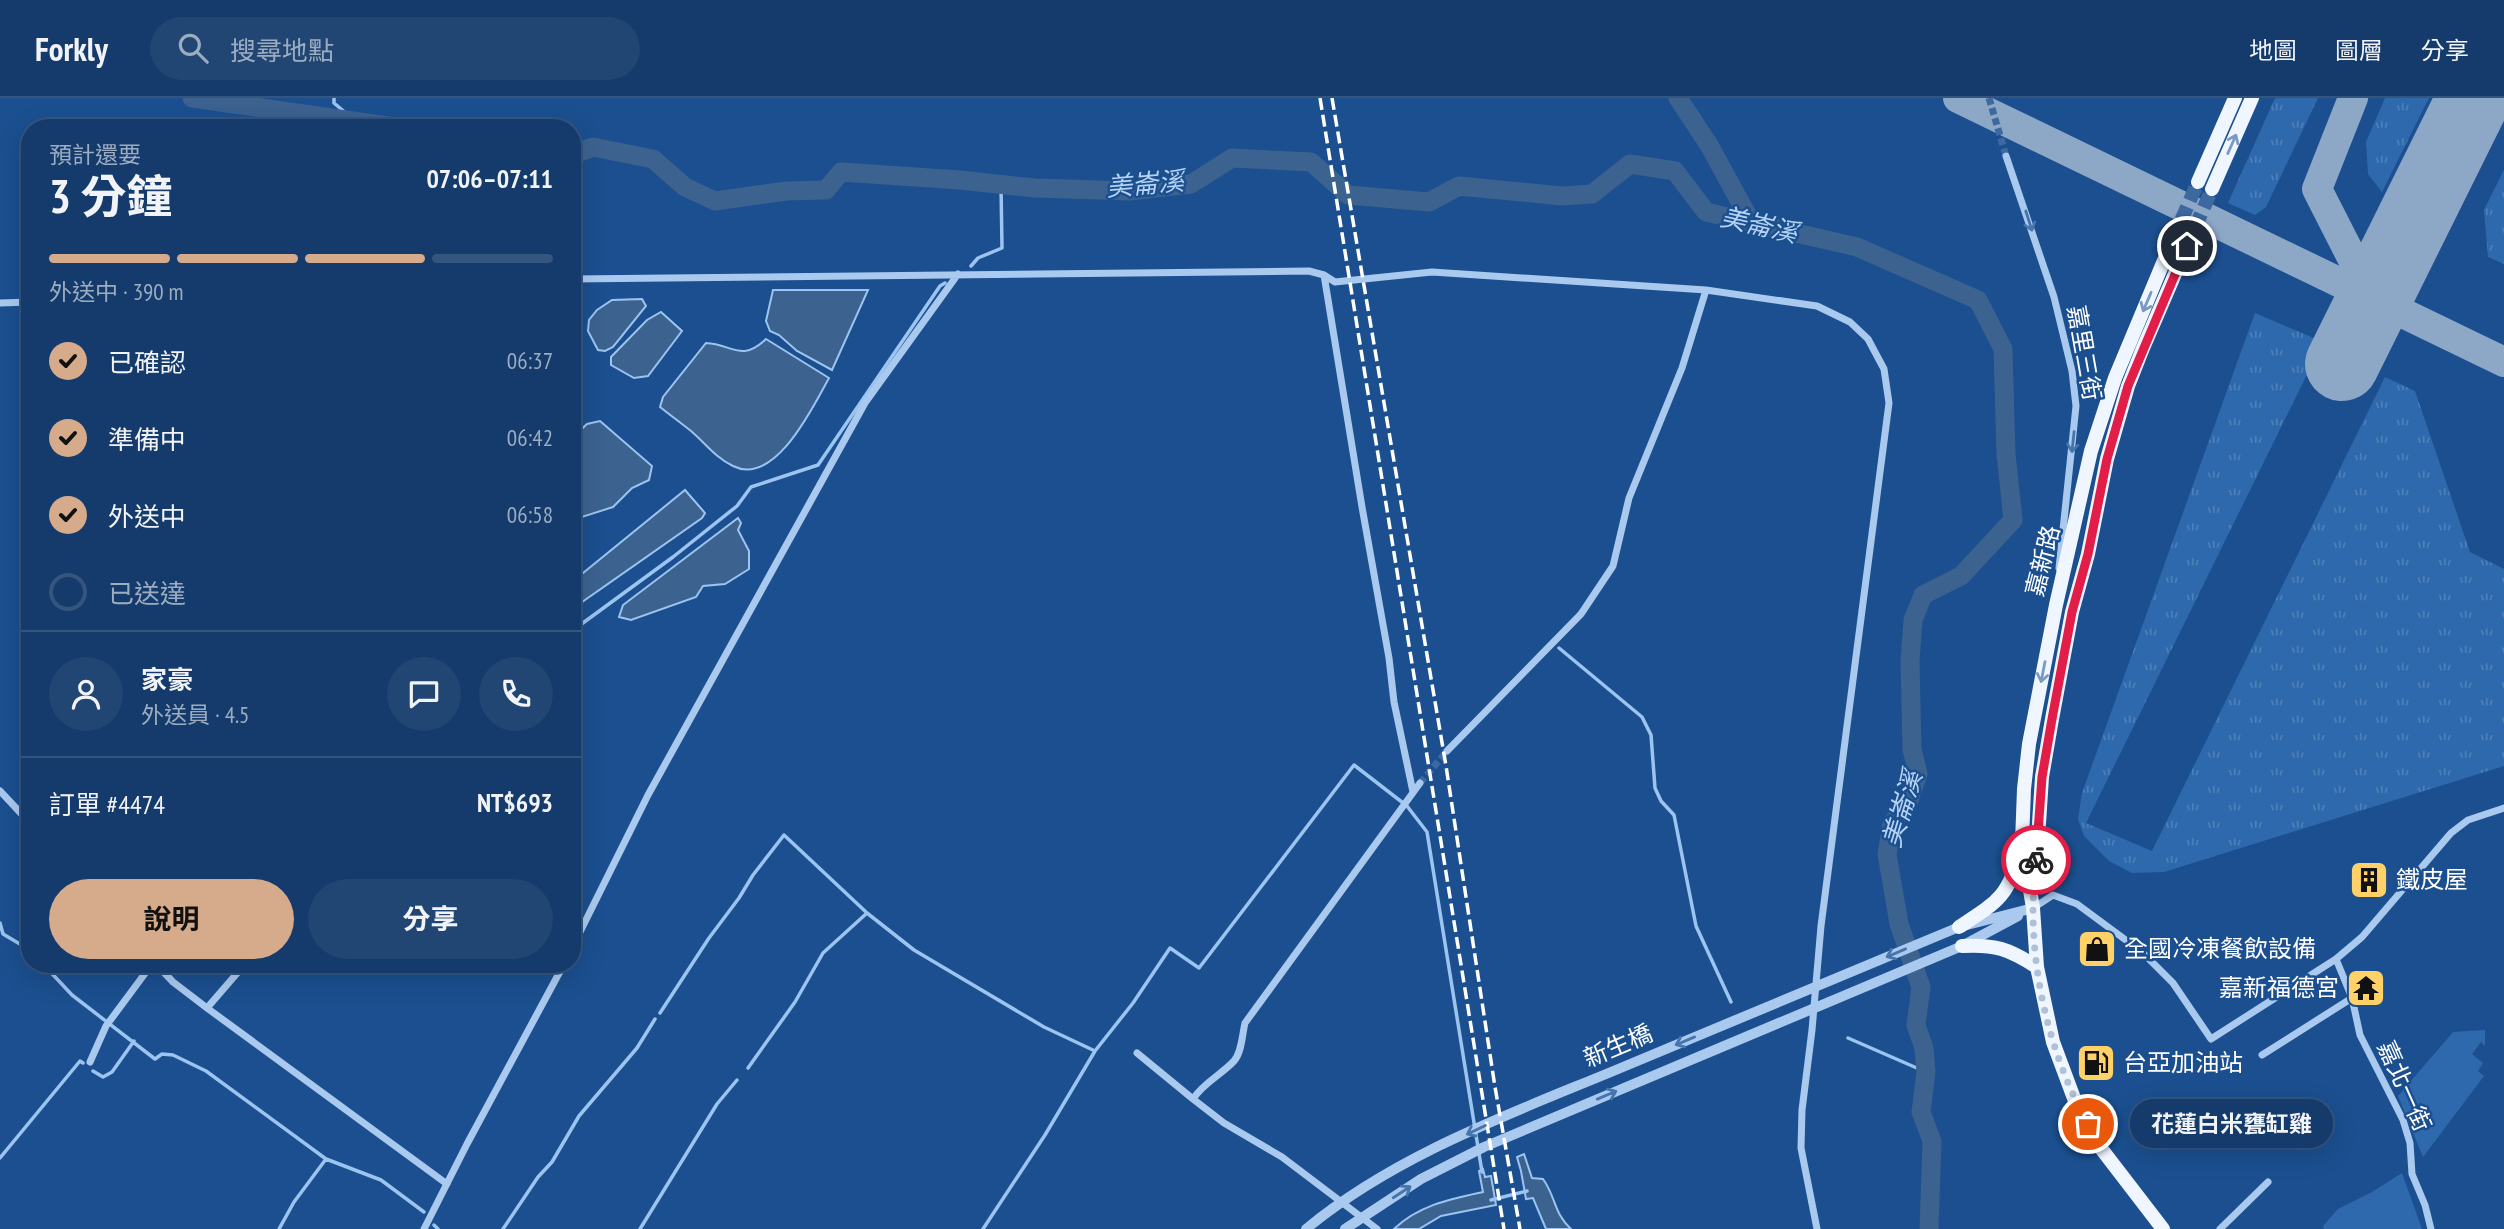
<!DOCTYPE html>
<html lang="zh-TW">
<head>
<meta charset="utf-8">
<style>
  body { margin:0; font-family:"PT Sans Narrow","Noto Sans TC",sans-serif; background:#214673; color:#f1f3f6; height:100vh; display:flex; flex-direction:column; font-size:26px; white-space:nowrap }
  * { box-sizing:border-box; margin:0 }
  p { font-size:23px; color:#9dadc1 }
  .icon { flex:none; width:38px; height:38px; fill:none; stroke:currentColor; stroke-width:2; stroke-linecap:round; stroke-linejoin:round }
  .map { position:relative; flex:1; overflow:hidden }
  .panel { position:absolute; left:21px; top:21px; width:560px; height:854px; display:flex; flex-direction:column; background:#143b6b; border-radius:28px; box-shadow:0 7px 28px #0002,0 0 0 2px #33557e }
  .panel>* { flex:none }
  .pin { position:absolute; display:grid; place-items:center; width:60px; height:60px; color:#fff; margin:-30px; border:4px solid #fff; border-radius:50%; box-shadow:0 2px 7px #0007 }
  .courier { position:absolute; display:grid; place-items:center; width:70px; height:70px; margin:-35px; border:5px solid #e11d48; border-radius:50%; background:#fff; color:#222; box-shadow:0 2px 9px #0007 }
  .bubble { position:absolute; height:49px; border-radius:24px; background:#143b6b; box-shadow:0 7px 28px #0002,0 0 0 2px #33557e; font-size:23px; font-weight:700; line-height:49px; text-align:center }
  .headline em { font-style:normal; font-weight:700 }
  .headline div { display:flex; flex-direction:column-reverse }
  .headline { display:flex; align-items:center; justify-content:space-between; height:119px; padding:0 28px }
  h1 { font-size:46px; font-weight:700; line-height:52px }
  .bar { display:grid; grid-template-columns:repeat(4,1fr); gap:10px 7px; align-content:center; height:84px; padding:0 28px }
  .bar i { height:9px; border-radius:5px; background:#33557e }
  .bar .active { background:#d6ab8b }
  .bar p { grid-column:span 4 }
  .line { display:flex; align-items:center; gap:18px; padding:0 28px; border-top:2px solid #33557e }
  .line div { flex:1 }
  .round { display:grid; place-items:center; flex:none; width:74px; height:74px; border-radius:37px; background:#214673 }
  ol { padding:0 28px; list-style:none }
  li { display:flex; align-items:center; gap:21px; height:77px }
  li p { margin-inline-start:auto }
  li .icon { padding:7px; border-radius:50%; background:#d6ab8b; color:#111; stroke-width:4 }
  li:last-child { color:#9dadc1 }
  li i { width:38px; height:38px; border:4px solid #33557e; border-radius:50% }
  .cta { display:flex; gap:14px; margin-top:auto; padding:14px 28px }
  .cta a { flex:1; height:80px; border-radius:42px; background:#d6ab8b; color:#111; font-size:28px; font-weight:700; line-height:80px; text-align:center }
  .cta a+a { background:#214673; color:#f1f3f6 }
  header { display:flex; align-items:center; gap:42px; box-sizing:border-box; height:98px; padding:0 35px; background:#143b6b; border-bottom:2px solid #33557e }
  header strong { font-size:33px }
  nav { display:flex; gap:38px; margin-inline-start:auto; font-size:24px }
  .search { width:490px; height:63px; background:#214673; display:flex; align-items:center; gap:18px; box-sizing:border-box; padding:0 24px; border-radius:38px; color:#9dadc1; font-size:26px }
  .map>svg:first-child { display:block }
  .grass { fill:url(#grass-tufts) }
  .park { fill:#2e69ad }
  .water { fill:#3c6290; stroke:#9cc4f0; stroke-width:2 }
  .lines { fill:none; stroke-linecap:round; stroke-linejoin:round }
  .stream { stroke:#9cc4f0; stroke-width:3.5 }
  .river { stroke:#3c6290; stroke-width:19 }
  .taxiway { stroke:#8da7c7; stroke-width:30 }
  .runway { stroke:#8da7c7; stroke-width:74 }
  .minor-tunnel { stroke:#3d69a0; stroke-width:7; stroke-dasharray:7 3.5; stroke-linecap:butt }
  .primary-tunnel { stroke:#3d69a0; stroke-width:14; stroke-dasharray:14 7; stroke-linecap:butt }
  .minor { stroke:#a9c9ee; stroke-width:7 }
  .tertiary { stroke:#a9c9ee; stroke-width:10 }
  .primary { stroke:#f0f6ff; stroke-width:14 }
  .rail { stroke:#fff; stroke-width:3.5; stroke-dasharray:12 5; stroke-linecap:butt }
  .oneway { stroke:#7b9ac1 }
  .oneway2 { stroke:#4674ac }
  .done { stroke:#afc1d8; stroke-width:7; stroke-dasharray:0 12.6 }
  .route { stroke:#e11d48; stroke-width:9 }
  .labels { text-anchor:middle; stroke-width:5; stroke-linejoin:round; paint-order:stroke }
  .street-label { font-size:24px; fill:#fff; stroke:#1b4f8f }
  .poi-label { font-size:24px; fill:#fff; stroke:#1b4f8f; text-anchor:start }
  .water-label { font-size:26px; font-style:italic; fill:#b5d3f5; stroke:#1b4f8f }
</style>
</head>
<body>
<header>
<strong>Forkly</strong>
<div class="search"><svg class="icon" aria-label="search" viewBox="0 0 24 24"><circle cx="10" cy="10" r="6"/><path d="M15 15l6 6"/></svg>搜尋地點</div>
<nav><a>地圖</a><a>圖層</a><a>分享</a></nav>
</header>
<div class="map">
<svg width="2504" height="1131" viewBox="0 0 2504 1131">
  <defs>
    <pattern id="grass-tufts" width="24" height="20" patternUnits="userSpaceOnUse" patternTransform="scale(1.75)"><rect width="24" height="20" fill="#2e69ad"/><path d="M3 7l-1-3M5 7V3M7 7l1-3M15 17l-1-3M17 17v-4M19 17l1-3" fill="none" stroke="#4d80b9"/></pattern>
  </defs>
  <rect width="100%" height="100%" fill="#1b4f8f"/>
  <path class="grass" d="M 2275,0 L 2318,0 L 2266,109 L 2255,117 L 2228,105 Z
    M 2385,0 L 2429,0 L 2382,94 L 2368,76 L 2366,44 Z
    M 2504,72 L 2504,166 L 2488,159 L 2484,112 Z
    M 2255,215 L 2323,244 L 2086,725 L 2152,753 L 2385,279 L 2415,293 L 2470,454 L 2504,471 L 2504,668 L 2164,774 L 2132,775 L 2109,763 L 2084,738 L 2078,721 L 2082,695 Z"/>
  <path class="park" d="M 2485,932 L 2485,948 L 2481,944 L 2472,956 L 2483,965 L 2478,973 L 2484,978 L 2423,1059 L 2398,998 L 2453,934 Z
    M 2402,1075 L 2422,1131 L 2324,1131 L 2323,1128 L 2338,1111 L 2372,1094 Z"/>
  <path class="water" d="M 773,192 L 868,192 L 832,272 L 797,253 L 779,237 L 770,233 L 766,223 Z
    M 642,201 L 646,208 L 613,249 L 605,253 L 598,252 L 588,233 L 589,222 L 597,212 L 612,202 Z
    M 661,214 L 682,233 L 648,278 L 634,280 L 611,267 L 611,259 L 647,222 Z
    M 766,241 L 829,280 C 813,309 775,389 733,368 C 716,360 705,345 691,333 C 681,325 670,317 660,309 L 663,299 L 706,245 C 732,246 741,265 766,241 Z
    M 600,323 L 652,368 L 649,382 L 632,390 L 613,409 L 582,419 L 572,411 L 572,340 L 587,326 Z
    M 685,392 L 705,415 L 702,420 L 572,511 L 572,484 Z
    M 738,420 L 741,425 L 738,432 L 749,453 L 749,471 L 725,486 L 703,488 L 696,499 L 631,522 L 619,519 L 623,507 Z
    M 1524,1056 L 1532,1080 L 1543,1081 C 1556,1099 1554,1116 1571,1131 L 1546,1131 L 1533,1100 L 1526,1101 L 1521,1073 L 1517,1059 Z
    M 1483,1071 L 1485,1079 L 1491,1078 L 1496,1107 L 1441,1118 L 1419,1131 L 1394,1131 C 1419,1107 1451,1101 1483,1094 L 1479,1073 Z"/>
  <g class="lines">
    <path class="stream" d="M 334,0 L 334,5 L 354,22
      M 971,168 L 978,160 L 1002,150 L 1001,87
      M 572,533 L 673,459 L 737,408 L 751,389 L 818,367 L 940,188 L 945,185
      M 1559,550 L 1642,619 L 1651,637 L 1655,690 L 1661,703 L 1674,717 L 1696,828 L 1731,904
      M 0,825 L 3,836 L 30,852
      M 43,866 L 72,897 L 155,961 L 162,956 L 173,957 L 206,973 L 326,1061
      M 660,915 L 709,840 L 739,800 L 753,777 L 784,737 L 866,814
      M 1848,940 L 1926,974
      M 748,970 L 795,904 L 823,855 L 867,815 L 914,852 L 1044,929 L 1095,953
      M 93,973 L 103,979 L 112,974 L 134,943
      M 0,1060 L 80,963 L 83,965
      M 1491,1102 L 1527,1093
      M 434,1127 L 438,1131
      M 279,1131 L 294,1104 L 326,1061 L 381,1082 L 424,1114
      M 503,1131 L 538,1079 L 552,1064 L 579,1018 L 637,950 L 655,921
      M 640,1131 L 717,1006 L 737,982
      M 983,1131 L 1045,1037 L 1095,953 L 1133,905 L 1170,850 L 1199,870 L 1354,667 L 1407,708 L 1427,734 L 1482,1074"/>
    <path class="river" d="M 192,0 L 402,30
      M 1678,0 L 1709,47 L 1750,122
      M 572,57 L 593,49 L 653,61 L 685,89 L 715,103 L 786,93 L 826,92 L 841,74 L 960,82 L 1035,90 L 1129,93 L 1191,86 L 1232,60 L 1311,64 L 1348,97 L 1429,104 L 1459,88 L 1562,98 L 1592,96 L 1630,66 L 1675,73 L 1706,114 L 1857,149 L 1978,202 L 2003,251 L 2006,356 L 2013,422 L 1961,478 L 1923,497 L 1913,522 L 1910,563 L 1912,651 L 1918,676 L 1909,702 L 1892,726 L 1887,756 L 1899,826 L 1921,889 L 1916,927 L 1924,950 L 1926,974 L 1921,1014 L 1932,1043 L 1929,1131"/>
    <path class="taxiway" d="M 1958,0 L 2504,264
      M 2353,0 L 2317,91 L 2374,203"/>
    <path class="runway" d="M 2342,266 L 2474,0"/>
    <path class="minor-tunnel" d="M 1989,0 L 2006,58
      M 1420,685 L 1447,653"/>
    <path class="primary-tunnel" d="M 2173,141 L 2198,84
      M 2187,148 L 2212,91"/>
    <path class="minor" d="M 2006,58 L 2054,199 L 2072,273 L 2076,308 L 2059,470
      M 1324,177 L 1362,409 L 1389,560 L 1394,604 L 1413,694
      M 572,181 L 1309,173 L 1324,177 L 1335,184 L 1432,174 L 1706,192 L 1817,208 L 1850,224 L 1868,241 L 1884,271 L 1889,305 L 1821,828 L 1812,932 L 1802,1012 L 1801,1050 L 1817,1131
      M 0,205 L 30,204
      M 1447,653 L 1581,516 L 1613,468 L 1629,400 L 1682,270 L 1706,192
      M 0,693 L 30,725
      M 2033,810 L 2053,797 L 2077,806 L 2142,854 L 2173,885 L 2211,941 L 2336,861 L 2362,839 L 2451,735 L 2468,722 L 2504,710
      M 572,850 L 648,697 L 865,305 L 958,176
      M 2336,861 L 2352,900 L 2360,937 L 2403,1022 L 2410,1045 L 2412,1076 L 2425,1107 L 2431,1131
      M 156,866 L 173,884 L 207,910 L 447,1086
      M 207,910 L 245,866
      M 1137,955 L 1193,1001
      M 2262,957 L 2352,900
      M 90,964 L 106,928 L 152,866
      M 424,1131 L 467,1046 L 564,866
      M 1377,1131 L 1282,1059 L 1224,1025 L 1193,1001 C 1203,985 1221,977 1234,963 C 1242,954 1242,937 1245,925 L 1420,685
      M 2220,1131 L 2268,1084"/>
    <path class="tertiary" d="M 1306,1131 C 1394,1058 1507,1017 1611,974 C 1727,925 1843,877 1959,829 L 2033,810
      M 1345,1131 L 1421,1081 L 1484,1049 L 1962,848 L 2018,818"/>
    <path class="primary" d="M 2198,84 L 2235,0
      M 2212,91 L 2252,0
      M 2035,787 L 2042,679 L 2052,621 L 2072,514 L 2088,456 L 2107,361 L 2128,288 L 2143,250 L 2187,148
      M 1959,829 C 1996,805 2010,798 2020,752
      M 1962,848 C 1995,846 2009,851 2037,869
      M 2163,1131 L 2100,1049 L 2075,1003 L 2053,944 L 2037,869 L 2033,810 L 2022,744 L 2024,691 L 2029,646 L 2056,507 L 2091,353 L 2115,280 L 2173,141"/>
    <path class="rail" d="M 1320,0 L 1504,1131
      M 1332,0 L 1446,668 L 1495,989 L 1520,1131"/>
  </g>
  <defs><path id="oneway-shaft" d="M-6 0H5M1.5-3L5.5 0L1.5 3" fill="none" stroke-width="1.6" stroke-linecap="round" stroke-linejoin="round" transform="scale(1.75)"/></defs>
  <g class="oneway">
    <use href="#oneway-shaft" transform="translate(2232 46) rotate(-66)"/>
    <use href="#oneway-shaft" transform="translate(2147 204) rotate(113)"/>
    <use href="#oneway-shaft" transform="translate(2043 574) rotate(101)"/>
  </g>
  <g class="oneway2">
    <use href="#oneway-shaft" transform="translate(2029 123) rotate(72)"/>
    <use href="#oneway-shaft" transform="translate(2073 344) rotate(96)"/>
    <use href="#oneway-shaft" transform="translate(1896 855) rotate(157)"/>
    <use href="#oneway-shaft" transform="translate(1685 943) rotate(157)"/>
    <use href="#oneway-shaft" transform="translate(1607 997) rotate(-23)"/>
    <use href="#oneway-shaft" transform="translate(1476 1032) rotate(154)"/>
    <use href="#oneway-shaft" transform="translate(1402 1094) rotate(-33)"/>
  </g>
  <g class="lines">
    <path class="done" d="M 2036,762 C 2035,778 2033,795 2033,811 C 2033,885 2052,961 2088,1026"/>
    <path class="route" d="M 2036,762 L 2042,679 L 2052,621 L 2072,514 L 2088,456 L 2107,361 L 2128,288 L 2187,148"/>
  </g>
  <defs>
    <g id="building-square" transform="scale(2.0125)"><rect x="-9" y="-9" width="18" height="18" rx="4" fill="#ffd166" stroke="#1b4f8f"/><path d="M-4-6H4V6H1V3H-1V6H-4ZM-2.5-4.3h1.7v1.8h-1.7ZM.8-4.3h1.7v1.8H.8ZM-2.5-1h1.7V.8h-1.7ZM.8-1h1.7V.8H.8Z" fill="#111"/></g>
    <g id="shop-square" transform="scale(2.0125)"><rect x="-9" y="-9" width="18" height="18" rx="4" fill="#ffd166" stroke="#1b4f8f"/><path d="M-5-2.5h2.3a2.7 3.5 0 0 1 5.4 0H5L5.5 6h-11ZM-1.5-2.5h3a1.5 2.3 0 0 0-3 0Z" fill="#111"/></g>
    <g id="temple-square" transform="scale(2.0125)"><rect x="-9" y="-9" width="18" height="18" rx="4" fill="#ffd166" stroke="#1b4f8f"/><path d="M0-6L5-2H3V0L6.5 2.5H4V6H1.5V3h-3V6H-4V2.5H-6.5L-3 0V-2H-5Z" fill="#111"/></g>
    <g id="fuel-square" transform="scale(2.0125)"><rect x="-9" y="-9" width="18" height="18" rx="4" fill="#ffd166" stroke="#1b4f8f"/><path d="M-5.5-6h7V0h2V4h1.3V-2.5L3-4.5l.8-.8L6-3V5H2.5V1h-1V6h-7ZM-4.2-4.7v3.2H.2V-4.7Z" fill="#111"/></g>
  </defs>
  <g fill-rule="evenodd">
    <use href="#building-square" x="2369" y="782"/>
    <use href="#shop-square" x="2097" y="851"/>
    <use href="#temple-square" x="2366" y="890"/>
    <use href="#fuel-square" x="2096" y="965"/>
  </g>
  <g class="labels">
    <g class="street-label">
      <text transform="translate(2084 255) rotate(80)" y="8">嘉里三街</text>
      <text transform="translate(2043 463) rotate(-76)" y="8">嘉新路</text>
      <text transform="translate(1618 948) rotate(-23)" y="8">新生橋</text>
      <text transform="translate(2404 988) rotate(66)" y="8">嘉北一街</text>
    </g>
    <g class="poi-label">
      <text x="2396" y="790">鐵皮屋</text>
      <text x="2124" y="859">全國冷凍餐飲設備</text>
      <text x="2339" y="898" text-anchor="end">嘉新福德宮</text>
      <text x="2123" y="973">台亞加油站</text>
    </g>
    <g class="water-label">
      <text transform="translate(1145 86) rotate(-5)" y="9">美崙溪</text>
      <text transform="translate(1759 127) rotate(13)" y="9">美崙溪</text>
      <text transform="translate(1902 711) rotate(-73)" y="9">美崙溪</text>
    </g>
  </g>
</svg>
<div class="pin" style="left:2088px;top:1026px;background:#ea580c"><svg class="icon" aria-label="bag" viewBox="0 0 24 24"><path d="M5 8h14l-1 12H6zM9 8a3 3 0 0 1 6 0"/></svg></div>
<div class="pin" style="left:2187px;top:148px;background:#1f2937"><svg class="icon" aria-label="home" viewBox="0 0 24 24"><path d="M3 11l9-7 9 7M6 9v11h12V9"/></svg></div>
<div class="courier" style="left:2036px;top:762px"><svg class="icon" aria-label="bike" viewBox="0 0 24 24"><circle cx="6" cy="16" r="4"/><circle cx="18" cy="16" r="4"/><path d="M6 16l4-8h5l3 8M10 8l3 8H6M13 5h3"/></svg></div>
<div class="bubble" style="left:2130px;top:1001px;width:203px">花蓮白米甕缸雞</div>
<section class="panel">
<div class="headline"><div><h1>3 分鐘</h1><p>預計還要</p></div><em>07:06–07:11</em></div>
<div class="bar"><i class="active"></i><i class="active"></i><i class="active"></i><i></i><p>外送中 · 390 m</p></div>
<ol>
<li><svg class="icon" aria-label="check" viewBox="0 0 24 24"><path d="M5 12l5 5 9-10"/></svg>已確認<p>06:37</p></li>
<li><svg class="icon" aria-label="check" viewBox="0 0 24 24"><path d="M5 12l5 5 9-10"/></svg>準備中<p>06:42</p></li>
<li><svg class="icon" aria-label="check" viewBox="0 0 24 24"><path d="M5 12l5 5 9-10"/></svg>外送中<p>06:58</p></li>
<li><i></i>已送達</li>
</ol>
<div class="line" style="height:126px"><a class="round"><svg class="icon" aria-label="person" viewBox="0 0 24 24"><circle cx="12" cy="8" r="4"/><path d="M4 21q1-7 8-7t8 7"/></svg></a><div><b>家豪</b><p>外送員 · 4.5</p></div><a class="round"><svg class="icon" aria-label="chat" viewBox="0 0 24 24"><path d="M4 5h16v11H9l-5 4z"/></svg></a><a class="round"><svg class="icon" aria-label="phone" viewBox="0 0 24 24"><path d="M5 4h4l2 5-3 2q2 4 5 5l2-3 5 2v4C11 20 4 13 5 4z"/></svg></a></div>
<div class="line" style="height:91px"><div>訂單 #4474</div><b>NT$693</b></div>
<div class="cta"><a>說明</a><a>分享</a></div>
</section>
</div>
</body>
</html>
